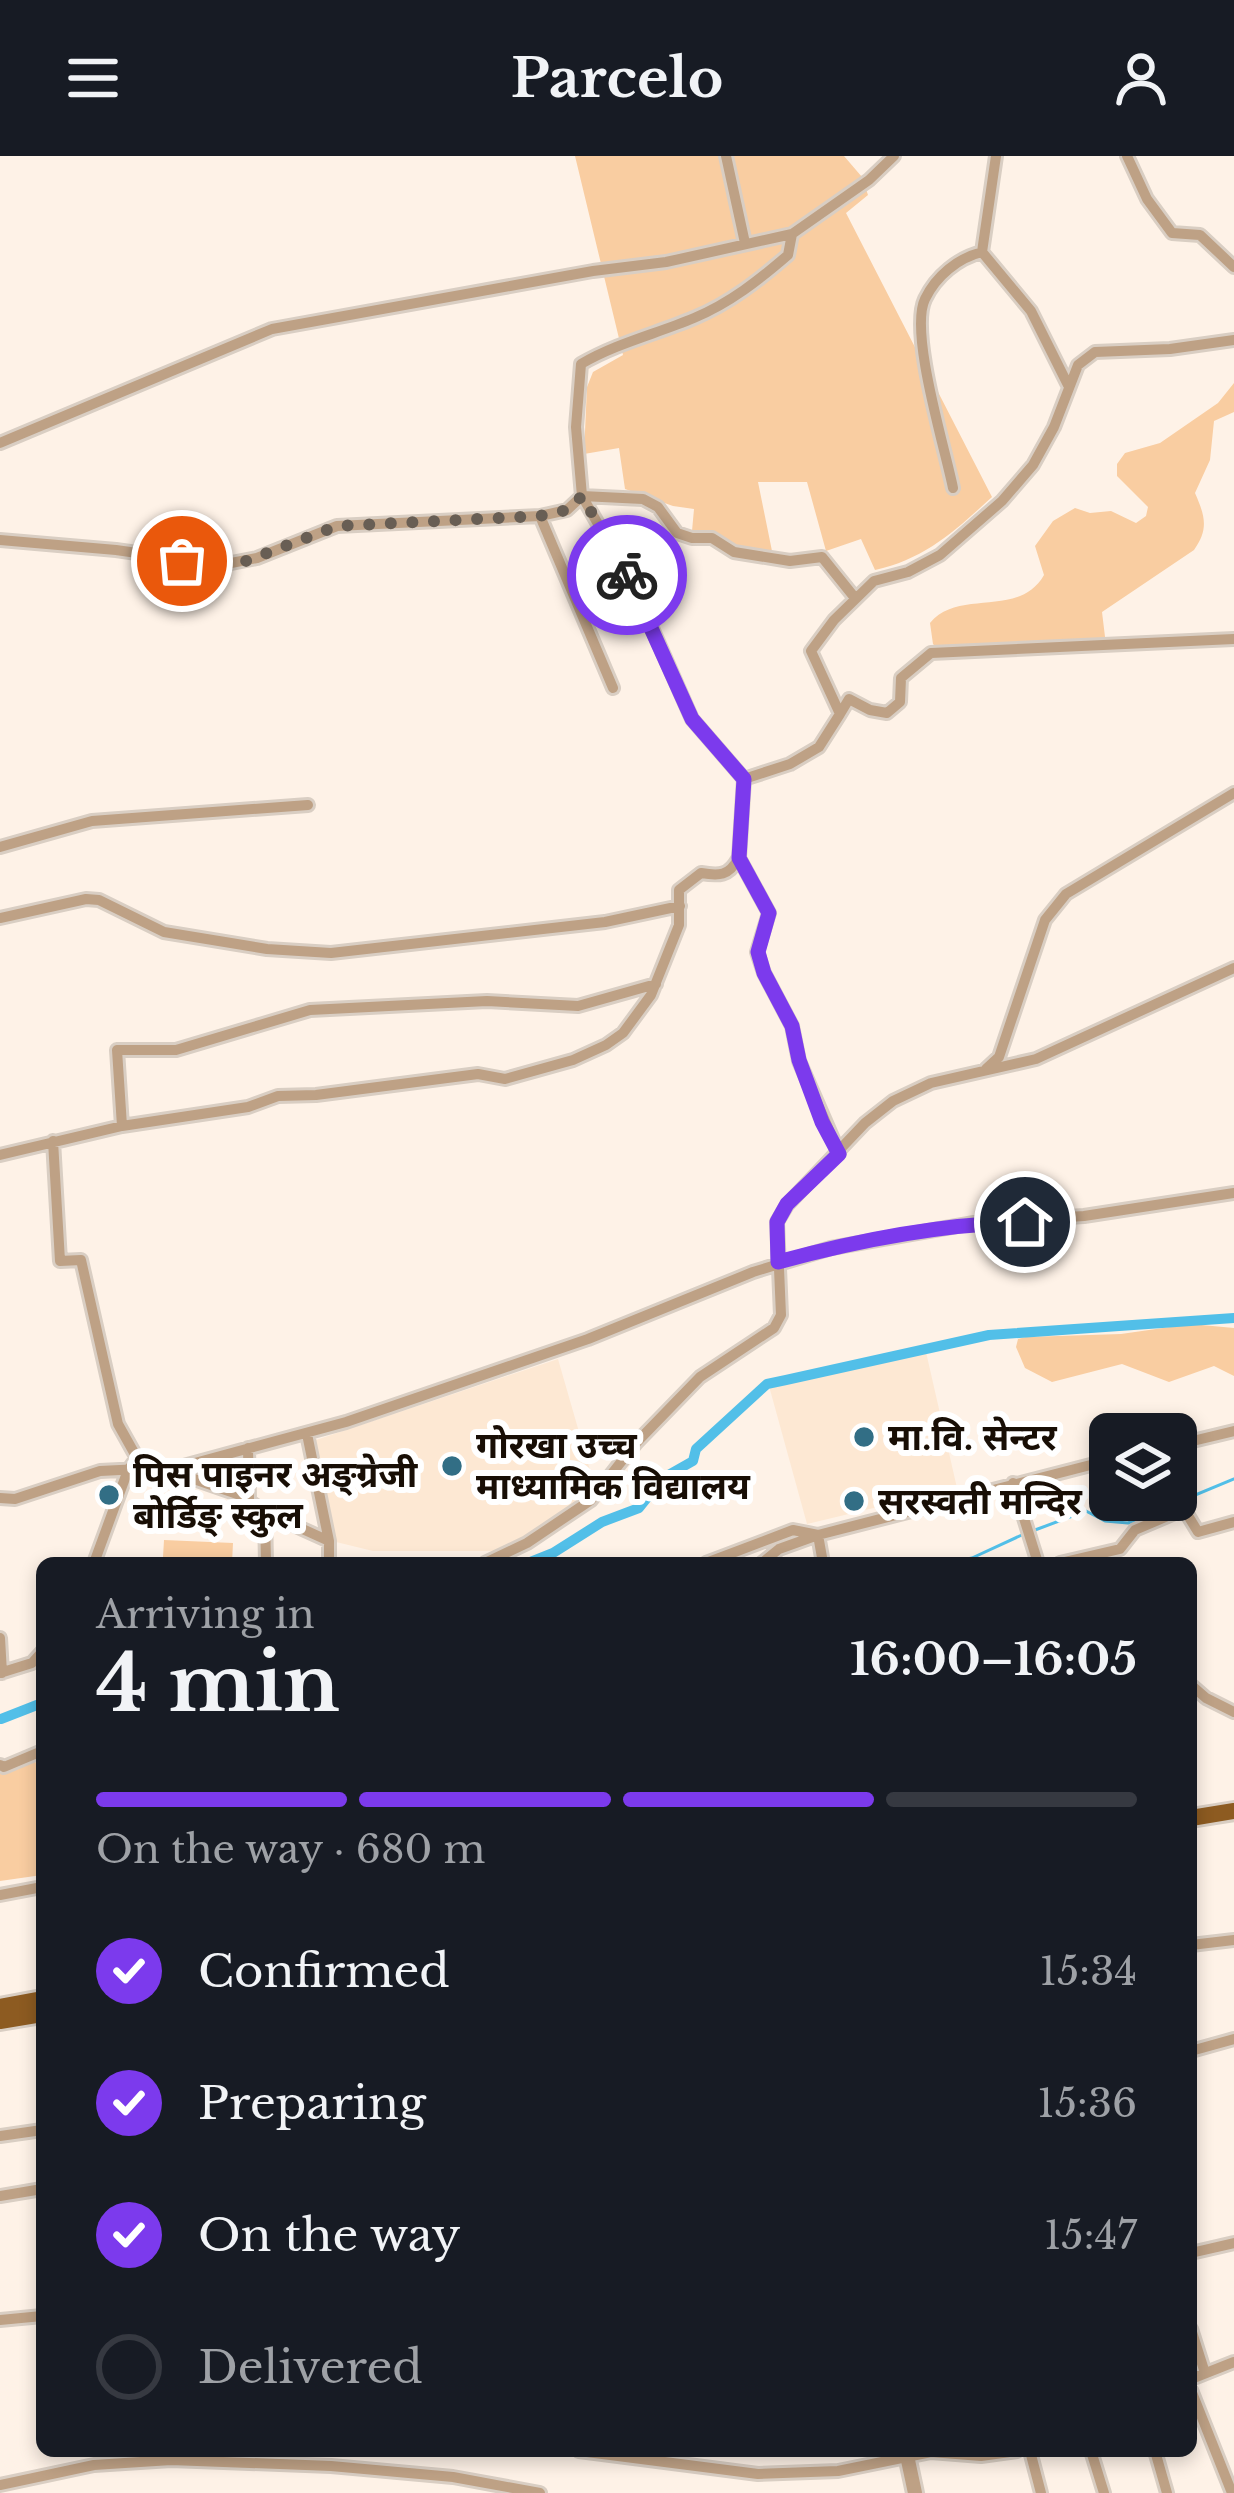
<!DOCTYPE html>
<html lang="en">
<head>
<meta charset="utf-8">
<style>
  body { margin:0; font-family:"Libre Baskerville","Noto Sans Devanagari",serif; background:#20242c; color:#f1f3f6; height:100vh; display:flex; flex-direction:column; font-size:45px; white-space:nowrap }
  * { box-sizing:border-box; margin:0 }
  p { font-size:39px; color:#9ea1a6 }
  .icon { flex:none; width:66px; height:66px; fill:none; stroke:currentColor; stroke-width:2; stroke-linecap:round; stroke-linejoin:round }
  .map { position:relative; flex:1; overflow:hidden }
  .sheet { position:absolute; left:36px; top:1401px; width:1161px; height:900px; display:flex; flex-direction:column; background:#171b24; border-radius:18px; box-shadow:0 6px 18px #0003 }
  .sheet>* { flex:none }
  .fabs { position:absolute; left:1089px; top:1257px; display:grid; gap:24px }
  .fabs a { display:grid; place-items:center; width:108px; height:108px; border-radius:18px; background:#171b24; box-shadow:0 6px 18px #0003; font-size:60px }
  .pin { position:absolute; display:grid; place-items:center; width:102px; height:102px; color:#fff; margin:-51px; border:6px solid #fff; border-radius:50%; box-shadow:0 3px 12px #0007 }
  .courier { position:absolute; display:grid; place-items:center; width:120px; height:120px; margin:-60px; border:9px solid #7c3aed; border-radius:50%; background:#fff; color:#222; box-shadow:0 3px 15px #0007 }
  .headline em { font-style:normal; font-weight:800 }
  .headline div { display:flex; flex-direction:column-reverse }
  .headline { display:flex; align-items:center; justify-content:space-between; height:204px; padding:0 60px }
  h1 { font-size:78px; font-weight:800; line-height:90px }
  .bar { display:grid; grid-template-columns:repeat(4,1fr); gap:18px 12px; align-content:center; height:144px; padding:0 60px }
  .bar i { height:15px; border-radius:9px; background:#363941 }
  .bar .on { background:#7c3aed }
  .bar p { grid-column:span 4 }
  ol { padding:0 60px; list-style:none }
  li { display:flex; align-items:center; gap:36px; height:132px }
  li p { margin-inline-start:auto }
  li .icon { padding:12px; border-radius:50%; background:#7c3aed; color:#fff; stroke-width:4 }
  li:last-child { color:#9ea1a6 }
  li i { width:66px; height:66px; border:6px solid #363941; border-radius:50% }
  header { display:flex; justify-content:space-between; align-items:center; height:156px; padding:0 60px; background:#171b24; font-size:54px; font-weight:800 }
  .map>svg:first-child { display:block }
  .built { fill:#fde8d3 }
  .green { fill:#f9cda1 }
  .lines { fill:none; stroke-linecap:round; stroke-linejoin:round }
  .stream { stroke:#52bfe8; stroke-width:3 }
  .canal { stroke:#52bfe8; stroke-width:10 }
  .minor-casing { stroke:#d9cec3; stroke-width:16 }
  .tertiary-casing { stroke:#d9cec3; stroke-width:20 }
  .primary-casing { stroke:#d9cec3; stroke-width:22 }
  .minor { stroke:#bea185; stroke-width:10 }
  .tertiary { stroke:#bea185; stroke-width:14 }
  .primary { stroke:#8d5b21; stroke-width:16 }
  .done { stroke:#685e54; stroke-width:12; stroke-dasharray:0 21.6 }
  .route { stroke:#7c3aed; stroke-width:15 }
  .poi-dot { fill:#326e85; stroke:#fff; stroke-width:4.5 }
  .labels { text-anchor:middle; stroke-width:12; stroke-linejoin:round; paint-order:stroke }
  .poi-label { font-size:36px; font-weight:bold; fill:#180e05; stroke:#fff; text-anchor:start }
</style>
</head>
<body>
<header><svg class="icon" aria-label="menu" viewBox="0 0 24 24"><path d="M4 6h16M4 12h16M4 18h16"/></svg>Parcelo<svg class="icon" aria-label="person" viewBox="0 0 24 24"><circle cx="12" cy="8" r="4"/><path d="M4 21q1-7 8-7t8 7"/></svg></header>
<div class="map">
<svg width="1234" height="2337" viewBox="0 0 1234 2337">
  <rect width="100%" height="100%" fill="#fef2e7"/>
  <path class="built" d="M 926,1196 L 957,1332 L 807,1368 L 769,1230 Z
    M 558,1203 L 596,1335 L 534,1381 L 493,1400 L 491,1395 L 373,1395 L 332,1385 L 310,1286 Z"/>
  <path class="green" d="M 575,0 L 844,0 L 862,21 L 868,39 L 846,57 L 992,341 C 955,375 925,403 875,414 L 861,383 L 826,395 L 807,326 L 758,326 L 772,395 L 752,395 L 692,375 L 694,353 L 673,350 L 625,333 L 619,292 L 584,298 L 587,231 L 593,216 L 623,199 Z
    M 1234,227 L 1234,256 L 1214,265 L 1210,304 L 1195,337 C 1205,360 1209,373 1194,394 L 1102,456 L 1106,489 L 939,494 L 933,488 L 930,467 C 959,432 1019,463 1044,419 L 1035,390 L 1053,365 L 1075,352 L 1090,357 L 1111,355 L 1136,367 L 1146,360 L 1148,351 L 1117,320 L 1117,308 L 1125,297 L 1160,287 L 1218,247 Z
    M 1191,1168 L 1234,1172 L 1234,1220 L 1214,1210 L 1169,1226 L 1122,1208 L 1052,1226 L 1025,1212 L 1016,1191 L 1018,1183 L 1026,1181 L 1121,1178 Z
    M 164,1384 L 233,1387 L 232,1407 L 174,1407 L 173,1402 L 163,1401 Z
    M 35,1602 L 42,1643 L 42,1719 L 0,1725 L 0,1616 Z"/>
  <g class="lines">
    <path class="stream" d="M 1035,1374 L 1086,1355 L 1105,1365 L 1128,1367 L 1234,1323
      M 945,1407 L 972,1402 L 1024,1378"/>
    <path class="canal" d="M 528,1407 L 553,1397 L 602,1366 L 639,1352 L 663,1322 L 693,1305 L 696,1293 L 767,1228 L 786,1224 L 989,1179 L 1234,1162
      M 1,1563 L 42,1547"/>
    <g class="minor-casing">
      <path id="minor" d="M 726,0 L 745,87
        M 996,0 L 982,96 L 1031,155 L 1068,229
        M 1127,0 L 1147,43 L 1172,77 L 1200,79 L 1234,111
        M 792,78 L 788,99 C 759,124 730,147 694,162 C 656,178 617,187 581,208 L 576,271 L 582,340 L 633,429 L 692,563 L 744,623 L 739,702 L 769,757 L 757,796 L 764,817 L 792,870 L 799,905 L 839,997
        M 0,287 L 272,173 L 593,115 L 666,106 L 792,78 L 869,24 L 894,0
        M 953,332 C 945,292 909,176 925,143 C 936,120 958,102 982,96
        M 540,360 L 613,532
        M 0,384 L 116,394 L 221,409 L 257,402 L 337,370 L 540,360 L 567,354 L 582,340 L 643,343 L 658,351 L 677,377 L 692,382 L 712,382 L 734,396 L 790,405 L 822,401 L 855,442
        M 840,558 L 849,543 L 870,554 L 887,557 L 900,546 L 901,522 L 931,497 L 1234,483
        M 744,623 L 790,608 L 819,591 L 840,558 L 811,495 L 834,464 L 874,425 L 908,416 L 940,399 L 1002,345 L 1033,309 L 1054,271 L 1078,209 L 1095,196 L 1170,193 L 1234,184
        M 0,691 L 92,665 L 308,649
        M 0,762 L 86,743 L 99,744 L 164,776 L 267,793 L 331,797 L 605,766 L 680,750
        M 986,913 L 999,901 L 1045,764 L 1066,738 L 1234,637
        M 122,970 L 117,894 L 176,894 L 310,854 L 487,845 L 578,850 L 656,828
        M 53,985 L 60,1105 L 81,1104 L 118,1268 L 137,1302 L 128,1314 L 94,1407
        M 0,999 L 122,970 L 248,951 L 278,940 L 316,939 L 478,918 L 505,923 L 573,904 L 606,889 L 623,877 L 651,839 L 679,769 L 679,734 L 701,717 C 719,720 729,720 738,703
        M 307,1278 L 329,1385 L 329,1407
        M 1176,1289 L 1234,1275
        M 248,1292 L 249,1344
        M 180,1311 L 191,1322 L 240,1339 L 265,1356 L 329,1385
        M 1013,1327 L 1038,1407
        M 0,1342 L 15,1343 L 100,1315 L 180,1311 L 346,1266 L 588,1183 L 753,1116 L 831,1092 L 974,1067 L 1084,1060 L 1234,1037
        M 265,1356 L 266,1407
        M 485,1407 L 527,1387 L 591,1344 L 636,1287 L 700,1221 L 774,1172 L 781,1159 L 777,1066 L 787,1049 L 865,967 L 893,945 L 931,927 L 1036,903 L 1234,812
        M 706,1407 L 793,1374 L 818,1379 L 823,1407
        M 762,1407 L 779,1393 L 818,1379 L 1110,1304
        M 1060,1407 L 1120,1393 L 1135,1374 L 1184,1353 L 1198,1376 L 1234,1366
        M 0,1482 L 2,1517
        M 0,1517 L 32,1507 L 42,1496
        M 1191,1529 L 1206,1542 L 1234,1556
        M 0,1609 L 4,1611 L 42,1595
        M 0,1739 L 42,1731
        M 1191,1789 L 1234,1784
        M 1191,1895 L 1234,1883
        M 0,1980 L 42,1974
        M 0,2040 L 42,2033
        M 1191,2097 L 1234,2087
        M 0,2164 L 42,2160
        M 1191,2173 L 1205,2217
        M 1191,2223 L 1234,2206
        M 1191,2234 L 1232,2337
        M 579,2295 L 758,2318 L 838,2315 L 931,2296 L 981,2300 L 1017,2295
        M 1030,2295 L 1041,2337
        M 1091,2295 L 1104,2337
        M 1155,2295 L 1167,2337
        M 0,2329 L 94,2309 L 171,2304 L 331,2310 L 453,2321 L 540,2337"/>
    </g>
    <g class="tertiary-casing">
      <path id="tertiary" d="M 906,2295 L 915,2337"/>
    </g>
    <g class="primary-casing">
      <path id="primary" d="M 1191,1662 L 1234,1655
        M 0,1851 L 42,1843
        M 0,1865 L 42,1858"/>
    </g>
    <use href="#minor" class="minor"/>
    <use href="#tertiary" class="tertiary"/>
    <use href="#primary" class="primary"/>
  </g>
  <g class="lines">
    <path class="done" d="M 182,405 L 238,408 L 337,370 L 539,360 L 567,354 L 582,340 L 627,419"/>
    <path class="route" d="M 627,419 L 692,563 L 744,623 L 739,702 L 769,757 L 758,796 L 764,817 L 792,870 L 799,904 L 822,966 L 839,998 L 787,1048 L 777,1066 L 778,1106 C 858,1084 942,1068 1025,1066"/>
  </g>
  <g class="poi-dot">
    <circle cx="864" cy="1281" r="12"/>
    <circle cx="452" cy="1310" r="12"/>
    <circle cx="109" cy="1339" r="12"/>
    <circle cx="854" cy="1345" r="12"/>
  </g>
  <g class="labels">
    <g class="poi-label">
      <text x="888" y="1294">मा.वि. सेन्टर</text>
      <text x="476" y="1302">गोरखा उच्च<tspan x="476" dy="41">माध्यामिक विद्यालय</tspan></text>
      <text x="133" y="1331">पिस पाइनर अङ्‍ग्रेजी<tspan x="133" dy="41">बोर्डिङ् स्कुल</tspan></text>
      <text x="878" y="1358">सरस्वती मन्दिर</text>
    </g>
  </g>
</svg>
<div class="fabs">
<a><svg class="icon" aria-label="layers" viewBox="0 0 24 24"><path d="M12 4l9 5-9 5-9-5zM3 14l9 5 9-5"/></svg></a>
</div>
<div class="pin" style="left:182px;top:405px;background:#ea580c"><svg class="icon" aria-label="bag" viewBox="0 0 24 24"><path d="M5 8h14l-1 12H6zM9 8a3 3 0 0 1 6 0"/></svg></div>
<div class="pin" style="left:1025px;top:1066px;background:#1f2937"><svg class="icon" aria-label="home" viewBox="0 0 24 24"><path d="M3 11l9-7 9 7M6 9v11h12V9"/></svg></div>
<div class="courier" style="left:627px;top:419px"><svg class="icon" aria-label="bike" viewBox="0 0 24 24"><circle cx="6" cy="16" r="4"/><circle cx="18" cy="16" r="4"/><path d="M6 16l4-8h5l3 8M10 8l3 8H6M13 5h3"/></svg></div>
<section class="sheet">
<div class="headline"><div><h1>4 min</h1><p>Arriving in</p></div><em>16:00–16:05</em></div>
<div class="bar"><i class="on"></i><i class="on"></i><i class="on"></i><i></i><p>On the way · 680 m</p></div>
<ol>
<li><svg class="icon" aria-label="check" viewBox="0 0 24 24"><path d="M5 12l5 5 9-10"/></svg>Confirmed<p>15:34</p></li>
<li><svg class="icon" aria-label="check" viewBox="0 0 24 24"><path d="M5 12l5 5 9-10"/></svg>Preparing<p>15:36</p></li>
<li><svg class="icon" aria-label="check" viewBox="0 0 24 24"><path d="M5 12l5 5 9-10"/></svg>On the way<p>15:47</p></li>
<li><i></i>Delivered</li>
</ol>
</section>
</div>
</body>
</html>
